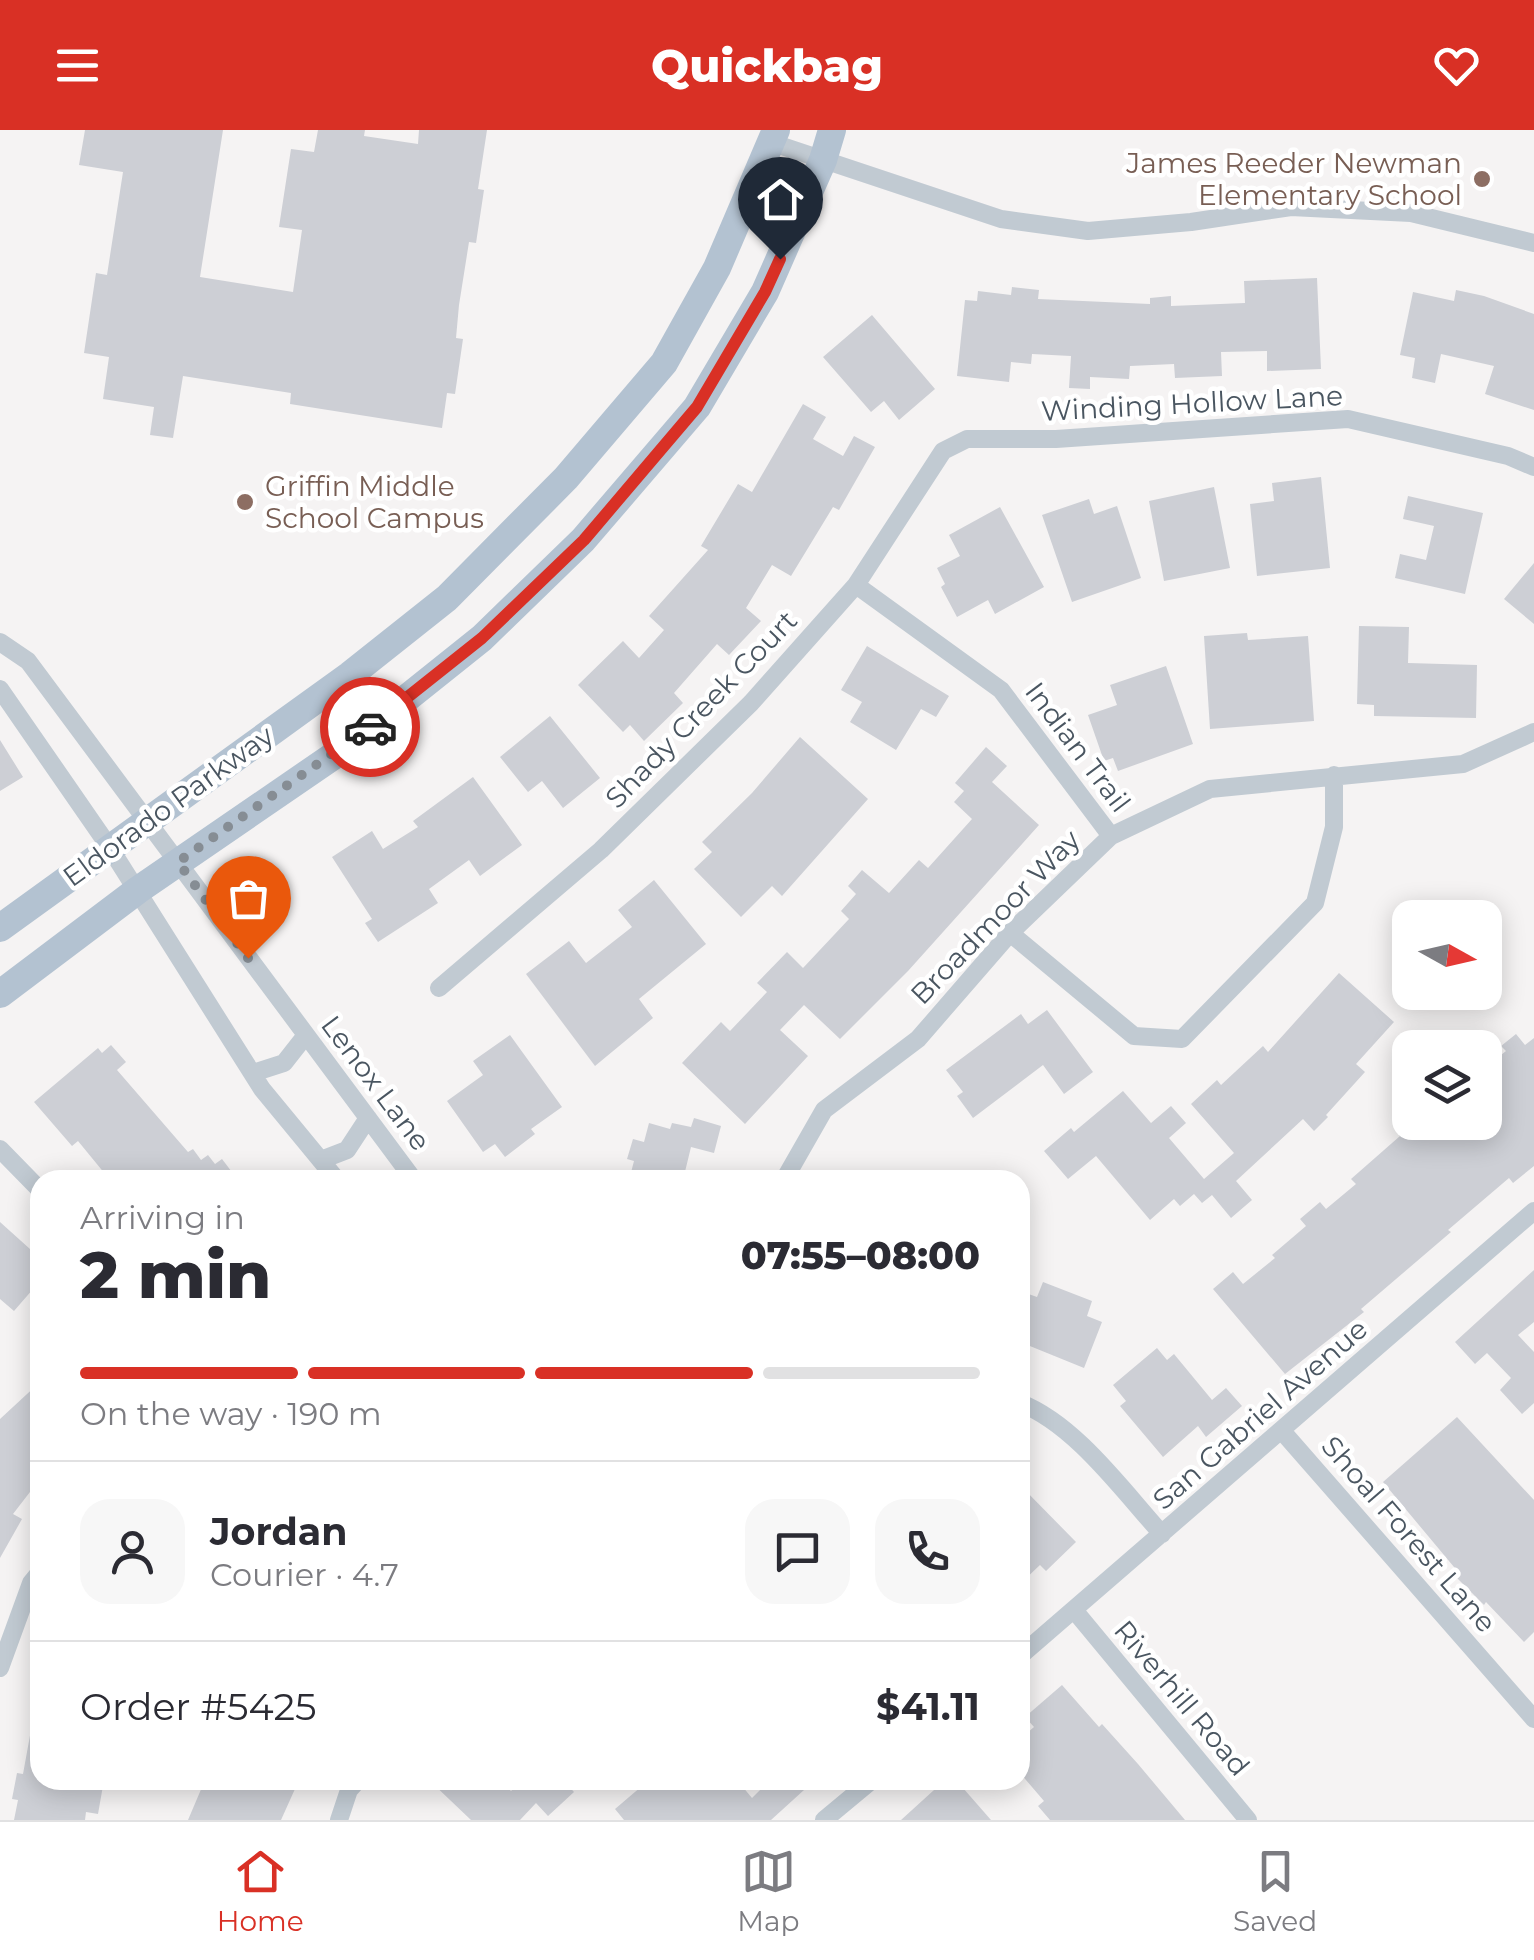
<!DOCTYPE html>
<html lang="en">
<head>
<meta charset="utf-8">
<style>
  body { margin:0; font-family:Montserrat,sans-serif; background:#f7f7f7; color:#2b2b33; height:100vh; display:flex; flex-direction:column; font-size:38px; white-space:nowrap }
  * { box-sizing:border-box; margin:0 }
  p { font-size:32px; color:#7c7c81 }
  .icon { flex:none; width:55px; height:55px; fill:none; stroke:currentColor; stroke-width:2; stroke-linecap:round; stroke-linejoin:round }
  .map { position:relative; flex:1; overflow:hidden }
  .sheet { position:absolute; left:30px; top:1040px; width:1000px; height:620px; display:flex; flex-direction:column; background:#fff; border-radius:30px; box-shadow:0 5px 25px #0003 }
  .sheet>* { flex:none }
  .needle { width:65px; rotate:98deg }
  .buttons { position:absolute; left:1392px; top:770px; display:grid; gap:20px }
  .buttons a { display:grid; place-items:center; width:110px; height:110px; border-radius:20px; background:#fff; box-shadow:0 5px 25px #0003; font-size:50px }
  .pin { position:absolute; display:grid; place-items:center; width:85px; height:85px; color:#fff; margin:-102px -42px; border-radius:50% 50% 50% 0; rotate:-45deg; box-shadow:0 0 10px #0007 }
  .pin .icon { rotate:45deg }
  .courier { position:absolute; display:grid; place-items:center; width:100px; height:100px; margin:-50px; border:8px solid #d93025; border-radius:50%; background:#fff; color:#222; box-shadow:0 2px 12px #0007 }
  .summary em { font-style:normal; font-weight:800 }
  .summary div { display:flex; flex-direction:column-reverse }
  .summary { display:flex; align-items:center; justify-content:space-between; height:170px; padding:0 50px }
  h1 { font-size:65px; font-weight:800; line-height:75px }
  .bar { display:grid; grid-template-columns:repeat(4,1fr); gap:15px 10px; align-content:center; height:120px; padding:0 50px }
  .bar i { height:12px; border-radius:8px; background:#e1e1e2 }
  .bar .on { background:#d93025 }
  .bar p { grid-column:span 4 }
  .line { display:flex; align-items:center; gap:25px; padding:0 50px; border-top:2px solid #e1e1e2 }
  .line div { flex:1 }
  .round { display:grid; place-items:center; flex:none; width:105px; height:105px; border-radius:30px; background:#f7f7f7 }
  header { display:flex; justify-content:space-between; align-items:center; height:130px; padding:0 50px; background:#d93025; color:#fff; font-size:45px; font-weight:800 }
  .tabs { display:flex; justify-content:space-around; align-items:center; height:140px; border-top:2px solid #e1e1e2; background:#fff; font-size:28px; color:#7c7c81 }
  .tabs a { display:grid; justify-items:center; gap:5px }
  .tabs .on { color:#d93025 }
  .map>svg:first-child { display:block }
  .building { fill:#cdcfd5 }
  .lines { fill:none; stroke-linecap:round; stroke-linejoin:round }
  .minor { stroke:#c1cad2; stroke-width:18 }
  .primary { stroke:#b3c2d1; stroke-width:28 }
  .done { stroke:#868d94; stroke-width:10; stroke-dasharray:0 18 }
  .route { stroke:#d93025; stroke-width:12 }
  .education-dot { fill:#8d6e63; stroke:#fff; stroke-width:4 }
  .labels { text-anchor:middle; stroke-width:9; stroke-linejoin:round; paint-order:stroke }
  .education-label { font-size:28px; fill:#785e54; stroke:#fff; text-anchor:end }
  .street-label { font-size:28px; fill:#4a5661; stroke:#fff }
</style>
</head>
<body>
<header><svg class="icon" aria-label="menu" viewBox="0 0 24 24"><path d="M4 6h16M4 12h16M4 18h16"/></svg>Quickbag<svg class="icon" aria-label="heart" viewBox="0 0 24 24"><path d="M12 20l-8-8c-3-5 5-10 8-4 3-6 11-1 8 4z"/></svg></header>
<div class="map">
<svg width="1534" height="1690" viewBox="0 0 1534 1690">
  <rect width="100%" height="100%" fill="#f5f3f3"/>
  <path class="building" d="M 85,0 L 223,0 L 200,147 L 293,162 L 302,100 L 279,97 L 291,19 L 314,22 L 318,0 L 365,0 L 364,6 L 418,14 L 419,0 L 487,0 L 478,59 L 484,60 L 476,113 L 469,112 L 459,175 L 456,208 L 463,209 L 455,264 L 447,263 L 442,298 L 290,274 L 291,263 L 183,246 L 173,308 L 150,305 L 154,277 L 103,269 L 109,227 L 84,223 L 96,143 L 107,145 L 123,42 L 79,35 Z
    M 1317,148 L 1321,239 L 1267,241 L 1267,221 L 1221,222 L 1222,246 L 1175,248 L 1174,234 L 1130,236 L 1129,249 L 1090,247 L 1090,259 L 1069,258 L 1071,226 L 1032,224 L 1031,234 L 1011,232 L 1009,252 L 957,246 L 965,170 L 977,171 L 978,161 L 1011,165 L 1012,157 L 1039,160 L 1038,169 L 1150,174 L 1150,168 L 1171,166 L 1171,176 L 1245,173 L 1244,151 Z
    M 1456,160 L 1484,166 L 1534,184 L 1534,280 L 1485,264 L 1494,236 L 1441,224 L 1435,253 L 1412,248 L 1415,228 L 1400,225 L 1413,162 L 1454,171 Z
    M 872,185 L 935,259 L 899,290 L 884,271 L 871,282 L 823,227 Z
    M 803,274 L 826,287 L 813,309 L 843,326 L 854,306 L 875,317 L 839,380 L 833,377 L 791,446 L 772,435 L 746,478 L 761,491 L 729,525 L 717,514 L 674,563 L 683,573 L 644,611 L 630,595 L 623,602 L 578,555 L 623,511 L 639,528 L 664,500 L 649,486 L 708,420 L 701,416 L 738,354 L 752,362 Z
    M 1321,347 L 1330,438 L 1257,446 L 1250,374 L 1274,371 L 1272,353 Z
    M 1214,357 L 1230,438 L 1164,451 L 1149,371 Z
    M 1408,366 L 1483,383 L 1465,464 L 1395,448 L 1400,424 L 1426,430 L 1434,396 L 1403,389 Z
    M 1089,369 L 1094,384 L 1117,376 L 1141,448 L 1072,472 L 1042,385 Z
    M 1000,377 L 1044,457 L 995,484 L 988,470 L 957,487 L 941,457 L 945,454 L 937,438 L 960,426 L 949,405 Z
    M 1534,433 L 1534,494 L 1504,469 Z
    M 1359,496 L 1409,497 L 1408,533 L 1477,535 L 1476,588 L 1374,586 L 1374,575 L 1357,574 Z
    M 1247,503 L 1248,510 L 1308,506 L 1314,591 L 1210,599 L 1204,506 Z
    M 867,516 L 949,566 L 936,587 L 921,579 L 896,620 L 850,592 L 862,572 L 841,560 Z
    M 1166,536 L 1193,614 L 1118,641 L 1113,628 L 1104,631 L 1088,585 L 1117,575 L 1110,555 Z
    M 550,586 L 600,648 L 563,678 L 542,651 L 528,662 L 500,627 Z
    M 800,607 L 868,669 L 782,766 L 772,756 L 741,787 L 694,739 L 712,722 L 702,712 L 752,663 Z
    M 0,610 L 23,647 L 0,661 Z
    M 986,617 L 1007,636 L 992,652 L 1039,695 L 908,841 L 840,909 L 804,875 L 780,900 L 808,926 L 745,994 L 682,933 L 721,892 L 730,901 L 767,862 L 757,853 L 787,822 L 803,838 L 849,789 L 841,781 L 856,764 L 848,756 L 862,740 L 889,763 L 919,730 L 928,738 L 972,689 L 954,672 L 964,661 L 955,653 Z
    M 473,647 L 522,715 L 480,746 L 469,730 L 429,759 L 438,773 L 378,812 L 365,793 L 372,789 L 332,727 L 372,701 L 383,719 L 418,697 L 413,691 Z
    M 654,750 L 706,814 L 639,869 L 653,888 L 595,936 L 526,844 L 569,811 L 586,833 L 632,797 L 618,780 Z
    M 1339,843 L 1394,892 L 1356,934 L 1365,942 L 1326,985 L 1328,987 L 1314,1001 L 1303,989 L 1236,1051 L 1252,1070 L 1231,1088 L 1212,1065 L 1202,1073 L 1194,1064 L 1180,1076 L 1174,1069 L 1150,1090 L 1096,1026 L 1068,1049 L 1044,1021 L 1071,998 L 1074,1002 L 1123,961 L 1151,993 L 1171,976 L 1186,993 L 1169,1008 L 1204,1049 L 1234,1023 L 1191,974 L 1217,950 L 1221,955 L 1263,916 L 1268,922 Z
    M 1047,880 L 1093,942 L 1064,964 L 1043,935 L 973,988 L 957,966 L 963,962 L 946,940 L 1021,884 L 1028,894 Z
    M 1516,904 L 1525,915 L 1534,908 L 1534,1036 L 1513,1053 L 1509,1048 L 1448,1100 L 1451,1102 L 1361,1179 L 1364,1182 L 1285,1244 L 1213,1159 L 1233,1142 L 1243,1154 L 1275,1128 L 1272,1125 L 1306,1096 L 1300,1089 L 1320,1072 L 1326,1079 L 1356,1054 L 1351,1049 L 1400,1006 L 1397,1003 L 1409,992 L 1485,992 L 1485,938 L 1506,921 L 1501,916 Z
    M 510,905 L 562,977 L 531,999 L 535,1004 L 505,1027 L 495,1014 L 483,1022 L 447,971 L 483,945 L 473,931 Z
    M 111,915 L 126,932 L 117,940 L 188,1022 L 193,1019 L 201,1030 L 208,1025 L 215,1034 L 222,1029 L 238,1050 L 110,1050 L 78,1011 L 72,1016 L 34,972 L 98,918 L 102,923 Z
    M 694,988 L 721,996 L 714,1023 L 691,1017 L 683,1050 L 629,1050 L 634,1031 L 627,1029 L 633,1009 L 644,1012 L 649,993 L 670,999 L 672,993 L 691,997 Z
    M 0,1092 L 40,1128 L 40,1151 L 14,1181 L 0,1169 Z
    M 1534,1140 L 1534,1192 L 1518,1205 L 1534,1222 L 1534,1273 L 1522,1284 L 1500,1260 L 1511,1248 L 1487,1223 L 1475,1234 L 1455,1212 Z
    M 1043,1152 L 1092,1171 L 1087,1186 L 1102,1192 L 1084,1238 L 1020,1212 L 1020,1161 L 1037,1167 Z
    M 1157,1218 L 1167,1230 L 1174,1224 L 1212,1270 L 1226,1258 L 1242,1276 L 1206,1307 L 1198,1296 L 1163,1327 L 1120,1276 L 1126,1271 L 1113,1255 Z
    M 40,1252 L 40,1349 L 13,1384 L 22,1389 L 0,1428 L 0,1289 Z
    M 1457,1287 L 1534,1370 L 1534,1502 L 1524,1512 L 1486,1472 L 1484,1475 L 1456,1447 L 1459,1443 L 1383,1352 Z
    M 1020,1355 L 1076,1412 L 1046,1441 L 1040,1435 L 1020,1454 Z
    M 1062,1555 L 1099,1597 L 1102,1594 L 1138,1634 L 1185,1690 L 1050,1690 L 1038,1676 L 1044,1671 L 1020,1643 L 1020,1609 L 1034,1597 L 1025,1587 Z
    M 31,1600 L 40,1601 L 40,1650 L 104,1650 L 98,1684 L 86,1682 L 85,1690 L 14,1690 L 18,1670 L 12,1669 L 17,1643 L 23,1644 Z
    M 205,1650 L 299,1650 L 281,1690 L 188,1690 Z
    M 429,1650 L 499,1650 L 511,1661 L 524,1650 L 563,1650 L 574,1662 L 548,1686 L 536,1673 L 520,1690 L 471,1690 Z
    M 649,1650 L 737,1650 L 752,1668 L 770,1650 L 815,1650 L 771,1690 L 624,1690 L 615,1679 Z
    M 945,1650 L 956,1650 L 991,1690 L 901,1690 Z"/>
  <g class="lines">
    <path class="minor" d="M 773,13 L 1001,89 L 1088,101 L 1191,92 L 1291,77 L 1411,83 L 1534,113
      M 856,455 L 1001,560 L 1111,706
      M 0,512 L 28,531 L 414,1050
      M 0,559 L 110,718 L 262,959 L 337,1050
      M 1010,803 L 1134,906 L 1182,909 L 1315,773 L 1334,697 L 1334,645
      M 439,858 L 601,720 L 751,573 L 856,455 L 943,321 L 967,309 L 1056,309 L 1348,289 L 1508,326 L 1534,337
      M 253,943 L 284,933 L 306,905
      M 0,1019 L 40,1060
      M 321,1030 L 347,1020 L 368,988
      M 784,1050 L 824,980 L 918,909 L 1010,803 L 1111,706 L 1210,659 L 1463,634 L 1534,602
      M 1020,1273 C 1075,1294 1123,1361 1162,1404
      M 1282,1301 L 1534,1589
      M 1074,1480 L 1248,1690
      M 1020,1526 L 1534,1081
      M 0,1538 L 31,1453 L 40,1442
      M 339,1690 L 349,1660 L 358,1650
      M 824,1690 L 872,1650"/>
    <path class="primary" d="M 0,798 L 350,545 L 447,468 L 566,348 L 664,233 L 717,138 L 776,0
      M 0,864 L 138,760 L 342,620 L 482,508 L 583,410 L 697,277 L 765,162 L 823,30 L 832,0"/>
  </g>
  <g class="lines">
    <path class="done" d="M 248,828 L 178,732 L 370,597"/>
    <path class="route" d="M 370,597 L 482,508 L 584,410 L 697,277 L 765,162 L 780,129"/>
  </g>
  <g class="education-dot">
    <circle cx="1482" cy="49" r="10"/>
    <circle cx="245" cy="372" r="10"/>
  </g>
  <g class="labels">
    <g class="education-label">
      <text x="1462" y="43">James Reeder Newman<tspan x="1462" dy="32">Elementary School</tspan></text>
      <text x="265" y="366" text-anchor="start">Griffin Middle<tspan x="265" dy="32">School Campus</tspan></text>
    </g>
    <g class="street-label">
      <text transform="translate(1192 273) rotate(-3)" y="10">Winding Hollow Lane</text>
      <text transform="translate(701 579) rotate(-46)" y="10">Shady Creek Court</text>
      <text transform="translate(1078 617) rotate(53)" y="10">Indian Trail</text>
      <text transform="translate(168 676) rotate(-36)" y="10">Eldorado Parkway</text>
      <text transform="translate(995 787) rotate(-46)" y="10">Broadmoor Way</text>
      <text transform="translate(376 953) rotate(53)" y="10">Lenox Lane</text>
      <text transform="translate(1260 1284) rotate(-41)" y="10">San Gabriel Avenue</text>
      <text transform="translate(1409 1404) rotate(49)" y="10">Shoal Forest Lane</text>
      <text transform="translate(1182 1568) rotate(50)" y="10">Riverhill Road</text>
    </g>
  </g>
</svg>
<div class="buttons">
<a><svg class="needle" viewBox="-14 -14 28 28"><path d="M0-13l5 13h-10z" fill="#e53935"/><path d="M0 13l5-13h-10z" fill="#7c7c81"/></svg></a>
<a><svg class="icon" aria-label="layers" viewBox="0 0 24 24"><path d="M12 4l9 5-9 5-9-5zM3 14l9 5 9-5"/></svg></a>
</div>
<div class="pin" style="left:248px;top:828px;background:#ea580c"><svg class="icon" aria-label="bag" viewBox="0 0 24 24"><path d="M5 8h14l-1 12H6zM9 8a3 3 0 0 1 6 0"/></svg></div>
<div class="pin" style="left:780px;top:129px;background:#1f2937"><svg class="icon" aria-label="home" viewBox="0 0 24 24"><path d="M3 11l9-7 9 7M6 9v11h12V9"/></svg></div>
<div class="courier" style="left:370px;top:597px"><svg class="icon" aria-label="car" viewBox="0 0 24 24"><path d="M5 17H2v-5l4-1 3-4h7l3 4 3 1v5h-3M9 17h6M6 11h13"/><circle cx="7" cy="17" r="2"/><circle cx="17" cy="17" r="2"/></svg></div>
<section class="sheet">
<div class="summary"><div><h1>2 min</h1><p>Arriving in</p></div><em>07:55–08:00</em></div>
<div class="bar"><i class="on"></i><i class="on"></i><i class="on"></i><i></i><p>On the way · 190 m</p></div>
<div class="line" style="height:180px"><a class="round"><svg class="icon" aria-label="person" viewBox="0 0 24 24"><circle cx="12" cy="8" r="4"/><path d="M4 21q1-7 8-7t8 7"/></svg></a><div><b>Jordan</b><p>Courier · 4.7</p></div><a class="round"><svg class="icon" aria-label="chat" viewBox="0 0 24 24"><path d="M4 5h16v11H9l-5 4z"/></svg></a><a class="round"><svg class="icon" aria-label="phone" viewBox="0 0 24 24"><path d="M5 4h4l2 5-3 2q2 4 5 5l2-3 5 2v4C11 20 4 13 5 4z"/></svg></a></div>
<div class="line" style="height:130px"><div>Order #5425</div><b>$41.11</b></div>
</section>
</div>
<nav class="tabs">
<a class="on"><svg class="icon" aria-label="home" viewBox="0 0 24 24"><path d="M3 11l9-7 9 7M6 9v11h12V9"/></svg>Home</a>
<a><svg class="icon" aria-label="map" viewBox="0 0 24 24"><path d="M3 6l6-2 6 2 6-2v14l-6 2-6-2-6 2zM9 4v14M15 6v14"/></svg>Map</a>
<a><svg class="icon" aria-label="saved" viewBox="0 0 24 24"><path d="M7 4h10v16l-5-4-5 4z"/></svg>Saved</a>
</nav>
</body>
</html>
